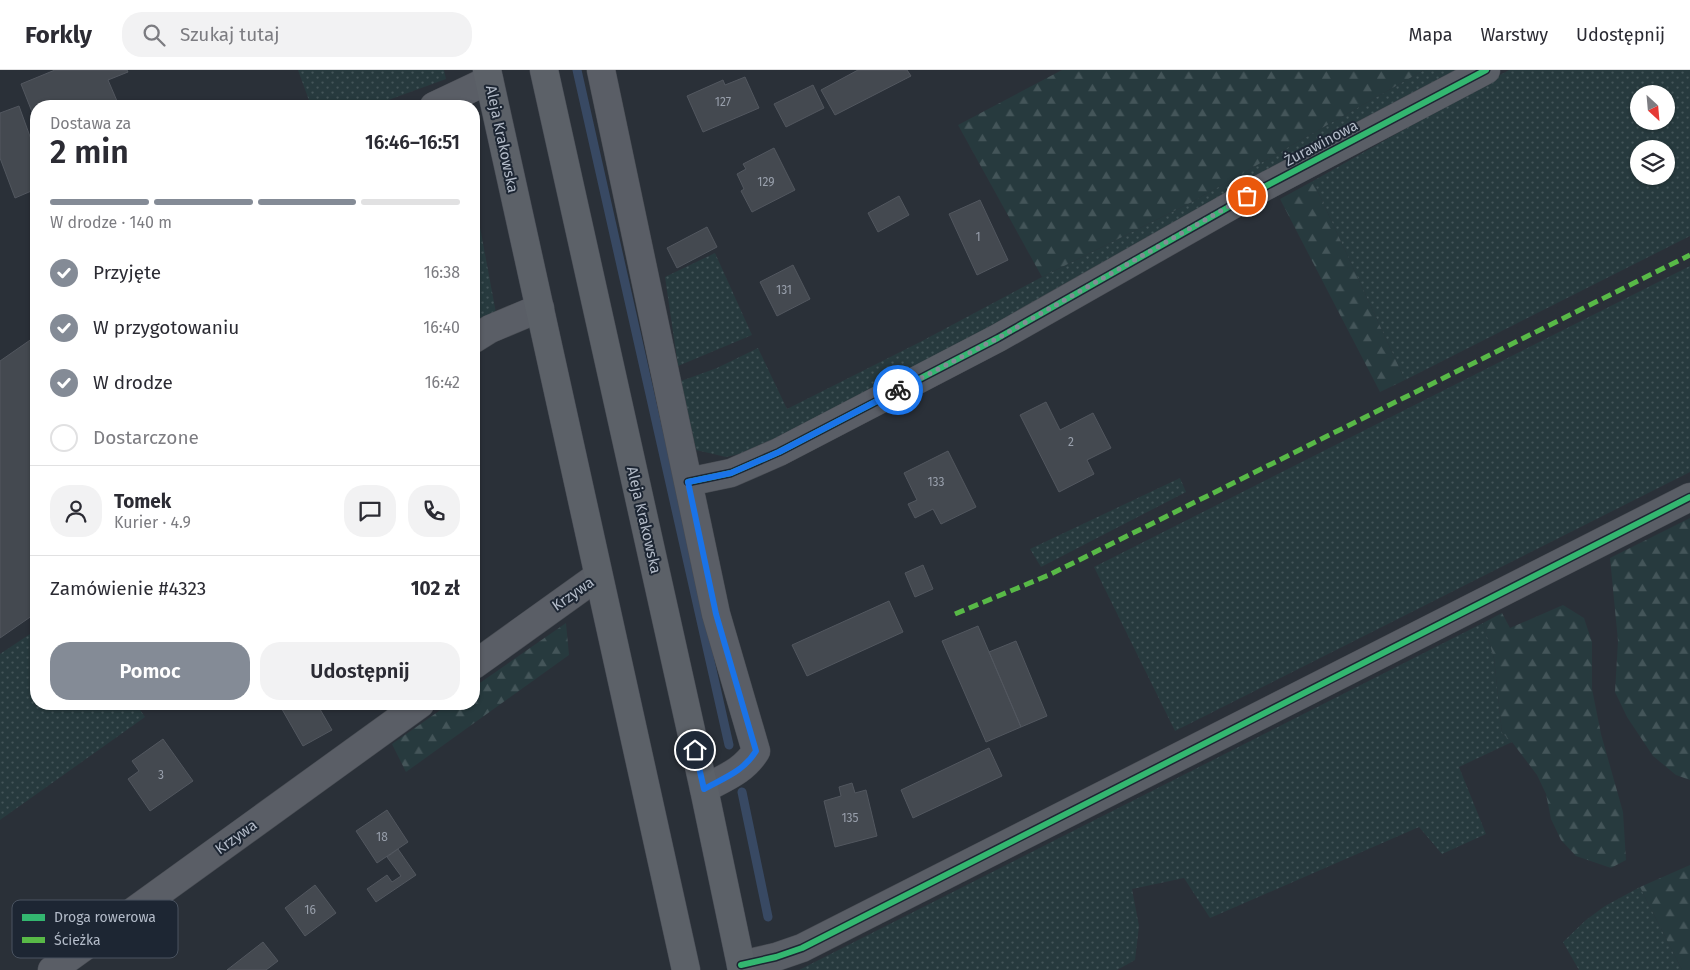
<!DOCTYPE html>
<html lang="pl">
<head>
<meta charset="utf-8">
<style>
  body { margin:0; font-family:"Fira Sans",sans-serif; background:#f2f2f3; color:#2b2b33; height:100vh; display:flex; flex-direction:column; font-size:19px; white-space:nowrap }
  * { box-sizing:border-box; margin:0 }
  p { font-size:16px; color:#7c7c81 }
  .icon { flex:none; width:28px; height:28px; fill:none; stroke:currentColor; stroke-width:2; stroke-linecap:round; stroke-linejoin:round }
  .map { position:relative; flex:1; overflow:hidden }
  .panel { position:absolute; left:30px; top:30px; width:450px; height:610px; display:flex; flex-direction:column; background:#fff; border-radius:20px; box-shadow:0 1px 4px #0004 }
  .panel>* { flex:none }
  .needle { width:32px; rotate:154deg }
  .buttons { position:absolute; left:1630px; top:15px; display:grid; gap:10px }
  .buttons a { display:grid; place-items:center; width:45px; height:45px; border-radius:50%; background:#fff; box-shadow:0 1px 4px #0004; font-size:25px }
  .pin { position:absolute; display:grid; place-items:center; width:42px; height:42px; color:#fff; margin:-21px; border:2px solid #fff; border-radius:50%; box-shadow:0 1px 5px #0007 }
  .courier { position:absolute; display:grid; place-items:center; width:50px; height:50px; margin:-25px; border:4px solid #1a73e8; border-radius:50%; background:#fff; color:#222; box-shadow:0 1px 6px #0007 }
  .summary em { font-style:normal; font-weight:600 }
  .summary div { display:flex; flex-direction:column-reverse }
  .summary { display:flex; align-items:center; justify-content:space-between; height:85px; padding:0 20px }
  h1 { font-size:32px; font-weight:600; line-height:38px }
  .bar { display:grid; grid-template-columns:repeat(4,1fr); gap:8px 5px; align-content:center; height:60px; padding:0 20px }
  .bar i { height:6px; border-radius:4px; background:#e1e1e2 }
  .bar .selected { background:#848b96 }
  .bar p { grid-column:span 4 }
  .line { display:flex; align-items:center; gap:12px; padding:0 20px; border-top:1px solid #e1e1e2 }
  .line div { flex:1 }
  .round { display:grid; place-items:center; flex:none; width:52px; height:52px; border-radius:20px; background:#f2f2f3 }
  ol { padding:0 20px; list-style:none }
  li { display:flex; align-items:center; gap:15px; height:55px }
  li p { margin-inline-start:auto }
  li .icon { padding:5px; border-radius:50%; background:#848b96; color:#fff; stroke-width:4 }
  li:last-child { color:#7c7c81 }
  li i { width:28px; height:28px; border:2px solid #e1e1e2; border-radius:50% }
  .cta { display:flex; gap:10px; margin-top:auto; padding:10px 20px }
  .cta a { flex:1; height:58px; border-radius:20px; background:#848b96; color:#fff; font-size:20px; font-weight:600; line-height:58px; text-align:center }
  .cta a+a { background:#f2f2f3; color:#2b2b33 }
  header { display:flex; align-items:center; gap:30px; box-sizing:border-box; height:70px; padding:0 25px; background:#fff; border-bottom:1px solid #e1e1e2 }
  header strong { font-size:24px }
  nav { display:flex; gap:28px; margin-inline-start:auto; font-size:18px }
  .search { width:350px; height:45px; background:#f2f2f3; display:flex; align-items:center; gap:12px; box-sizing:border-box; padding:0 18px; border-radius:20px; color:#7c7c81; font-size:19px }
  .map>svg:first-child { display:block }
  .grass { fill:url(#grass-dots); fill-rule:evenodd }
  .forest { fill:url(#forest-firs) }
  .lines { fill:none; stroke-linecap:round; stroke-linejoin:round }
  .stream { stroke:#384963; stroke-width:9 }
  .building { fill:#444950; stroke:#52575f }
  .minor-casing { stroke:#484c53; stroke-width:29 }
  .major-casing { stroke:#484c55; stroke-width:29 }
  .minor { stroke:#5a5e66; stroke-width:28 }
  .major { stroke:#5c6168; stroke-width:28 }
  .quiet { stroke:#58b947; stroke-width:5; stroke-dasharray:10 5; stroke-linecap:butt }
  .cycleway-casing { stroke:#1d2633; stroke-width:9 }
  .cycleway { stroke:#33b770; stroke-width:6 }
  .done { stroke:#848b96; stroke-width:5; stroke-dasharray:0 9 }
  .route { stroke:#1a73e8; stroke-width:6 }
  .labels { text-anchor:middle; stroke-width:4; stroke-linejoin:round; paint-order:stroke }
  .number-label { font-size:12px; fill:#989fab }
  .street-label { font-size:15px; fill:#b4bcc9; stroke:#1d2633 }
  .key { fill:#1d2633; stroke:#4a5360; stroke-width:1 }
  .key-label { font-size:14px; fill:#b4bcc9 }
</style>
</head>
<body>
<header>
<strong>Forkly</strong>
<div class="search"><svg class="icon" aria-label="search" viewBox="0 0 24 24"><circle cx="10" cy="10" r="6"/><path d="M15 15l6 6"/></svg>Szukaj tutaj</div>
<nav><a>Mapa</a><a>Warstwy</a><a>Udostępnij</a></nav>
</header>
<div class="map">
<svg width="1690" height="900" viewBox="0 0 1690 900">
  <defs>
    <pattern id="grass-dots" width="8" height="8" patternUnits="userSpaceOnUse" patternTransform="scale(1.25)"><rect width="8" height="8" fill="#273a3e"/><path d="M2 2h.1M6 6h.1" fill="none" stroke="#445559" stroke-width="1.8" stroke-linecap="round"/></pattern>
    <pattern id="forest-firs" width="22" height="20" patternUnits="userSpaceOnUse" patternTransform="scale(1.25)"><rect width="22" height="20" fill="#273a3e"/><path d="M5 1l3.5 6h-7zM16 11l3.5 6h-7z" fill="#445559"/></pattern>
  </defs>
  <rect width="100%" height="100%" fill="#2a3038"/>
  <path class="grass" d="M 298,0 L 444,0 L 446,9 L 372,36 L 311,36 Z
    M 1424,0 L 1459,0 L 932,292 L 748,382 L 726,387 L 696,380 L 681,311 L 717,298 L 758,278 L 787,339 L 922,271 L 1042,207 L 1190,133 Z
    M 1509,0 L 1690,0 L 1690,166 L 1405,310 L 1313,111 ZM 1639,24 L 1666,24 L 1666,51 L 1639,51 ZM 1639,79 L 1666,79 L 1666,106 L 1639,106 Z
    M 474,125 L 496,243 L 474,258 Z
    M 715,183 L 752,265 L 678,296 L 665,207 Z
    M 1690,196 L 1690,402 L 1175,661 L 1094,497 Z
    M 1180,408 L 1186,422 L 1041,497 L 1030,479 Z
    M 1483,553 L 1494,588 L 1502,663 L 1512,672 L 1459,697 L 1486,764 L 1442,784 L 1419,757 L 1210,848 L 1184,808 L 1132,819 L 1139,856 L 1135,890 L 1117,900 L 799,900 Z
    M 36,560 L 36,634 L 136,634 L 145,647 L 0,750 L 0,584 Z
    M 1640,817 L 1682,900 L 1579,900 L 1563,872 L 1586,850 L 1605,836 Z"/>
  <path class="forest" d="M 1062,0 L 1424,0 L 1190,133 L 1042,207 L 958,55 Z
    M 1313,111 L 1405,310 L 1380,322 L 1280,129 Z
    M 1690,448 L 1690,710 L 1676,705 L 1653,686 L 1627,647 L 1615,622 L 1618,571 L 1610,488 Z
    M 1563,535 L 1584,548 L 1592,572 L 1592,619 L 1601,664 L 1623,742 L 1626,790 L 1611,798 L 1576,786 L 1561,770 L 1551,749 L 1546,724 L 1537,705 L 1512,672 L 1502,663 L 1494,588 L 1483,553 L 1502,543 L 1510,558 Z
    M 566,553 L 569,585 L 406,702 L 392,674 L 449,634 L 474,634 L 474,617 Z
    M 1690,795 L 1690,900 L 1682,900 L 1640,817 Z"/>
  <g class="lines">
    <path class="stream" d="M 577,0 L 729,675
      M 742,722 L 768,847"/>
  </g>
  <path class="building" d="M 55,0 L 127,0 L 128,2 L 108,10 L 117,31 L 104,36 L 36,36 L 36,52 L 21,14 Z
    M 858,0 L 907,0 L 911,6 L 835,45 L 821,20 Z
    M 745,7 L 759,38 L 703,62 L 687,26 L 723,10 L 725,15 Z
    M 813,15 L 824,38 L 786,57 L 774,34 Z
    M 19,36 L 36,83 L 36,119 L 15,128 L 0,88 L 0,43 Z
    M 774,78 L 795,120 L 752,142 L 741,121 L 744,119 L 737,104 L 746,99 L 743,94 Z
    M 899,126 L 909,145 L 878,162 L 868,143 Z
    M 980,130 L 1008,190 L 977,205 L 949,144 Z
    M 707,157 L 717,177 L 677,198 L 667,178 Z
    M 793,195 L 810,229 L 777,246 L 760,212 Z
    M 36,266 L 36,543 L 0,568 L 0,291 Z
    M 1046,332 L 1060,360 L 1093,343 L 1111,378 L 1087,390 L 1094,404 L 1059,422 L 1020,345 Z
    M 948,381 L 976,437 L 941,454 L 933,439 L 915,448 L 908,434 L 917,430 L 904,403 Z
    M 923,495 L 933,519 L 915,527 L 905,503 Z
    M 889,531 L 903,562 L 807,606 L 792,575 Z
    M 978,556 L 1021,657 L 986,672 L 942,571 Z
    M 1016,571 L 1047,646 L 1021,657 L 989,582 Z
    M 279,634 L 317,634 L 332,660 L 303,676 Z
    M 163,669 L 193,711 L 150,741 L 128,709 L 139,701 L 132,691 Z
    M 989,678 L 1002,706 L 913,748 L 901,720 Z
    M 852,713 L 855,723 L 866,720 L 877,766 L 835,777 L 824,731 L 841,726 L 839,717 Z
    M 387,740 L 408,772 L 377,793 L 356,761 Z
    M 398,779 L 416,805 L 376,832 L 367,819 L 387,805 L 392,812 L 401,806 L 387,787 Z
    M 315,815 L 336,843 L 305,866 L 285,838 Z
    M 263,872 L 278,891 L 266,900 L 227,900 Z"/>
  <g class="lines">
    <g class="minor-casing">
      <path id="minor" d="M 601,0 L 716,544 L 756,681 C 744,701 724,708 704,719
        M 434,36 L 489,10
        M 474,269 L 490,259 L 540,238
        M 688,412 L 731,403 L 779,382 L 998,268 L 1264,117 L 1486,0
        M 474,595 L 598,506
        M 741,895 L 776,887 L 802,878 L 1690,427
        M 52,900 L 420,634"/>
    </g>
    <g class="major-casing">
      <path id="major" d="M 487,0 L 686,900
        M 544,0 L 704,719 L 742,900"/>
    </g>
    <use href="#minor" class="minor"/>
    <use href="#major" class="major"/>
    <path class="quiet" d="M 955,544 L 1049,505 L 1690,185"/>
    <g class="cycleway-casing">
      <path id="cycleway" d="M 688,412 L 731,403 L 779,382 L 998,268 L 1264,117 L 1486,0
        M 741,895 L 776,887 L 802,878 L 1690,427"/>
    </g>
    <use href="#cycleway" class="cycleway"/>
  </g>
  <g class="lines">
    <path class="done" d="M 898,320 L 998,268 L 1247,126"/>
    <path class="route" d="M 695,680 L 704,719 C 724,708 744,701 756,681 L 716,544 L 688,412 L 731,403 L 779,382 L 898,320"/>
  </g>
  <g class="labels">
    <g class="number-label">
      <text x="723" y="36">127</text>
      <text x="766" y="116">129</text>
      <text x="978" y="171">1</text>
      <text x="784" y="224">131</text>
      <text x="1071" y="376">2</text>
      <text x="936" y="416">133</text>
      <text x="161" y="709">3</text>
      <text x="850" y="752">135</text>
      <text x="382" y="771">18</text>
      <text x="310" y="844">16</text>
    </g>
    <g class="street-label">
      <text transform="translate(502 69) rotate(78)" y="5">Aleja Krakowska</text>
      <text transform="translate(1321 73) rotate(-28)" y="5">Żurawinowa</text>
      <text transform="translate(644 450) rotate(77)" y="5">Aleja Krakowska</text>
      <text transform="translate(573 524) rotate(-35)" y="5">Krzywa</text>
      <text transform="translate(236 767) rotate(-36)" y="5">Krzywa</text>
    </g>
  </g>
  <rect x="12" y="830" width="166" height="58" rx="8" class="key"/>
  <rect x="22" y="844" width="23" height="7" fill="#33b770"/>
  <rect x="22" y="867" width="23" height="6" fill="#58b947"/>
  <g class="key-label">
    <text x="54" y="852">Droga rowerowa</text>
    <text x="54" y="875">Ścieżka</text>
  </g>
</svg>
<div class="buttons">
<a><svg class="needle" viewBox="-14 -14 28 28"><path d="M0-13l5 13h-10z" fill="#e53935"/><path d="M0 13l5-13h-10z" fill="#7c7c81"/></svg></a>
<a><svg class="icon" aria-label="layers" viewBox="0 0 24 24"><path d="M12 4l9 5-9 5-9-5zM3 14l9 5 9-5"/></svg></a>
</div>
<div class="pin" style="left:1247px;top:126px;background:#ea580c"><svg class="icon" aria-label="bag" viewBox="0 0 24 24"><path d="M5 8h14l-1 12H6zM9 8a3 3 0 0 1 6 0"/></svg></div>
<div class="pin" style="left:695px;top:680px;background:#1f2937"><svg class="icon" aria-label="home" viewBox="0 0 24 24"><path d="M3 11l9-7 9 7M6 9v11h12V9"/></svg></div>
<div class="courier" style="left:898px;top:320px"><svg class="icon" aria-label="bike" viewBox="0 0 24 24"><circle cx="6" cy="16" r="4"/><circle cx="18" cy="16" r="4"/><path d="M6 16l4-8h5l3 8M10 8l3 8H6M13 5h3"/></svg></div>
<section class="panel">
<div class="summary"><div><h1>2 min</h1><p>Dostawa za</p></div><em>16:46–16:51</em></div>
<div class="bar"><i class="selected"></i><i class="selected"></i><i class="selected"></i><i></i><p>W drodze · 140 m</p></div>
<ol>
<li><svg class="icon" aria-label="check" viewBox="0 0 24 24"><path d="M5 12l5 5 9-10"/></svg>Przyjęte<p>16:38</p></li>
<li><svg class="icon" aria-label="check" viewBox="0 0 24 24"><path d="M5 12l5 5 9-10"/></svg>W przygotowaniu<p>16:40</p></li>
<li><svg class="icon" aria-label="check" viewBox="0 0 24 24"><path d="M5 12l5 5 9-10"/></svg>W drodze<p>16:42</p></li>
<li><i></i>Dostarczone</li>
</ol>
<div class="line" style="height:90px"><a class="round"><svg class="icon" aria-label="person" viewBox="0 0 24 24"><circle cx="12" cy="8" r="4"/><path d="M4 21q1-7 8-7t8 7"/></svg></a><div><b>Tomek</b><p>Kurier · 4.9</p></div><a class="round"><svg class="icon" aria-label="chat" viewBox="0 0 24 24"><path d="M4 5h16v11H9l-5 4z"/></svg></a><a class="round"><svg class="icon" aria-label="phone" viewBox="0 0 24 24"><path d="M5 4h4l2 5-3 2q2 4 5 5l2-3 5 2v4C11 20 4 13 5 4z"/></svg></a></div>
<div class="line" style="height:65px"><div>Zamówienie #4323</div><b>102 zł</b></div>
<div class="cta"><a>Pomoc</a><a>Udostępnij</a></div>
</section>
</div>
</body>
</html>
